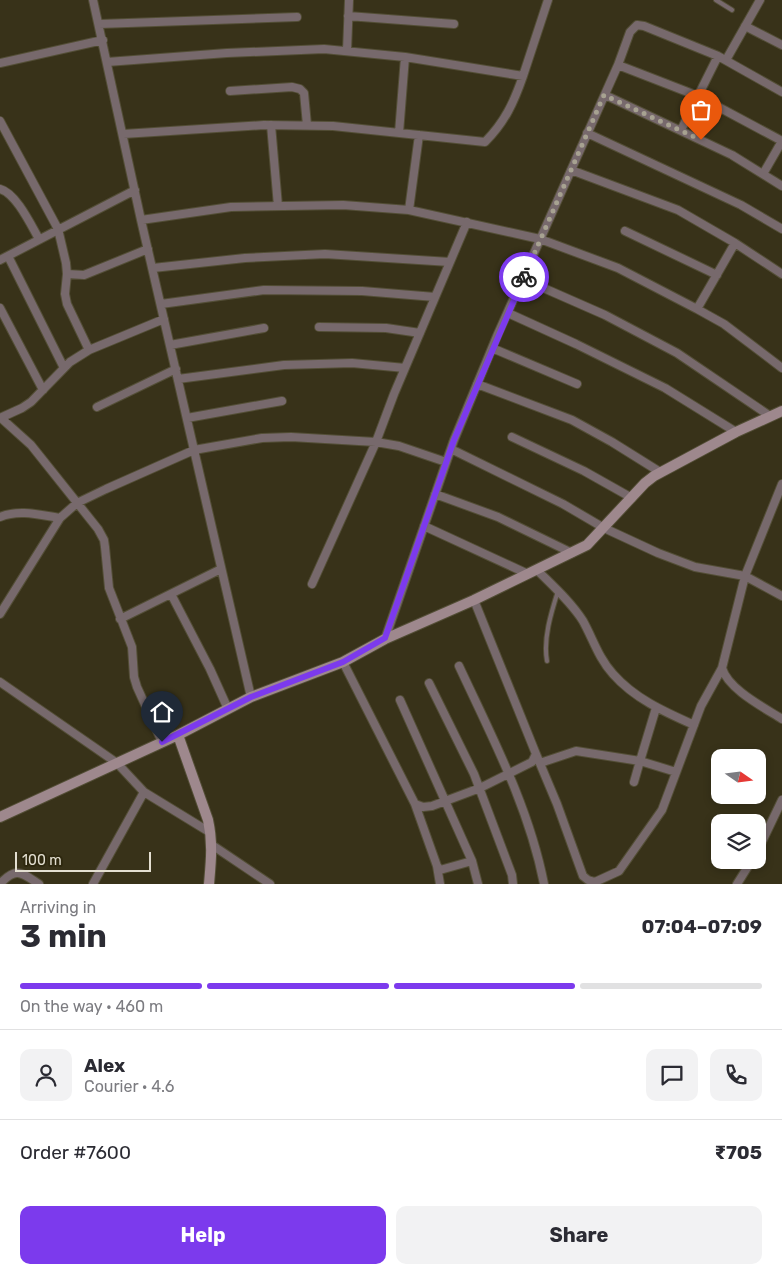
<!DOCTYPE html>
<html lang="en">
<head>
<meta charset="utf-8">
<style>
  body { margin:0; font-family:Rubik,sans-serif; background:#f2f2f3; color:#2b2b33; height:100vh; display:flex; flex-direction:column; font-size:19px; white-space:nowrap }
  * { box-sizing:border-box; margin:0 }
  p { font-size:16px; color:#7c7c81 }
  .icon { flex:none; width:28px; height:28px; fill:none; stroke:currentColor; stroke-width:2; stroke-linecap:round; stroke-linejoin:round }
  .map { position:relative; height:884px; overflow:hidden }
  .details { display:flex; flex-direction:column; background:#fff; flex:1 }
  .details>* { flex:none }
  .needle { width:32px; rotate:104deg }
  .controls { position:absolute; left:711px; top:749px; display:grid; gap:10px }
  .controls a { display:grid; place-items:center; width:55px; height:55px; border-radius:10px; background:#fff; box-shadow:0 2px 8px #0003; font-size:25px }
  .scale { position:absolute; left:15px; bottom:12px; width:136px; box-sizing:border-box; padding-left:5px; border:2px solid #e3dfd1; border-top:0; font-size:14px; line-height:18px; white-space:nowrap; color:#e3dfd1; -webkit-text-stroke:4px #2e280f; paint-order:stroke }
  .pin { position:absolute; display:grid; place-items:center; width:42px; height:42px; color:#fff; margin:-51px -21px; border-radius:50% 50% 50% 0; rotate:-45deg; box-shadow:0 0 5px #0007 }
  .pin .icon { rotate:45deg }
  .courier { position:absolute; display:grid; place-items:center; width:50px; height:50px; margin:-25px; border:4px solid #7c3aed; border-radius:50%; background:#fff; color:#222; box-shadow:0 1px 6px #0007 }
  .headline em { font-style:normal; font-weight:700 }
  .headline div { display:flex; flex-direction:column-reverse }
  .headline { display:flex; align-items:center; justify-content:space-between; height:85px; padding:0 20px }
  h1 { font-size:32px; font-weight:700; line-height:38px }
  .bar { display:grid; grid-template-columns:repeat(4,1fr); gap:8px 5px; align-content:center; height:60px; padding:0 20px }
  .bar i { height:6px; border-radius:4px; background:#e1e1e2 }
  .bar .active { background:#7c3aed }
  .bar p { grid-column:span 4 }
  .line { display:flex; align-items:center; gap:12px; padding:0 20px; border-top:1px solid #e1e1e2 }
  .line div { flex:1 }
  .round { display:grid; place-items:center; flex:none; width:52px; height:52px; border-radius:10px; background:#f2f2f3 }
  .cta { display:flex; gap:10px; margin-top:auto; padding:10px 20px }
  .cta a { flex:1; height:58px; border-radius:10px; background:#7c3aed; color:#fff; font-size:20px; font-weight:700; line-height:58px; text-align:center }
  .cta a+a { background:#f2f2f3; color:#2b2b33 }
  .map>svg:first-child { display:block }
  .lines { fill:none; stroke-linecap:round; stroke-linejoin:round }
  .lane-casing { stroke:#534e36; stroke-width:6 }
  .street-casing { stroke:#534e36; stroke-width:10 }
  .secondary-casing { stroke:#534e36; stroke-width:12 }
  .lane { stroke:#77696c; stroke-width:4 }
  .street { stroke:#77696c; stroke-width:8 }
  .secondary { stroke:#9e888d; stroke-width:10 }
  .done { stroke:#a7a291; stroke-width:5; stroke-dasharray:0 9 }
  .route { stroke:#7c3aed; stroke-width:6 }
</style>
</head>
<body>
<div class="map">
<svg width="782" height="884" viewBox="0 0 782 884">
  <rect width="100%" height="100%" fill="#383219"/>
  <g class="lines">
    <g class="lane-casing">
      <path id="lane" d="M 716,0 L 732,10
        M 547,661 C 543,639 551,613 558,591"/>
    </g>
    <g class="street-casing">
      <path id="street" d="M 93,0 L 141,220 L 251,697
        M 348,16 L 454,24
        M 99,24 L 297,17
        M 745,26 L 782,45
        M 347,51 L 349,0
        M 726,60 L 760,0
        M 107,62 L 227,53 L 324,49 L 405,57 L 523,76 L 548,0
        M 0,63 L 103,40
        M 618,65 L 698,96 L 782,141
        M 230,91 L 292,87 L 300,89 L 304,93 L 307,125
        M 605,95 L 732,155 L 782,186
        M 0,121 L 58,229 L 66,263 L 67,274 L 65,294 L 67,304 L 89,350
        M 271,125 L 278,206
        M 681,130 L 718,56
        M 399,133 L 405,57
        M 587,133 L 741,205 L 782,229
        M 123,134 L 264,125 L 333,126 L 485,142 C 505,122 514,102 523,76
        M 571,170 L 678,210 L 735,243 L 782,274
        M 763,174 L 782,141
        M 0,189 C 16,193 31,225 39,239
        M 409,210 L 419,135
        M 141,220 L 231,207 L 343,205 L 409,210 L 540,239 L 618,268 L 697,309 L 724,324 L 782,368
        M 625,231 L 717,275
        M 8,256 L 64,368
        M 0,260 L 135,190
        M 153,268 L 245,258 L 325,254 L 450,262
        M 67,274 L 84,275 L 148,249
        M 523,279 L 605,315 L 677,353 L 770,416
        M 161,304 L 264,290 L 362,291 L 435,297
        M 0,308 L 43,390
        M 697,309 L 735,243
        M 508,313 L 576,344 L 665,388 L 736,432
        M 319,327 L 386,328 L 420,333
        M 170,345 L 264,328
        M 492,348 L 577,384
        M 178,379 L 284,365 L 352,363 L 405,368
        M 477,384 L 572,420 L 612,442 L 660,472
        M 97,407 L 176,369
        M 0,418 L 22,408 L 31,402 L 70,362 L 89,350 L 164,319
        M 1,418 L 31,445 L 98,529 L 104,540 L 105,547 L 109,588 L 132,647 L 134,677 L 137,687 L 162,742
        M 187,418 L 282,401
        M 512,437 L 584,471 L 632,498
        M 451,449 L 563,504 L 604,528 L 658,553 L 695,567 L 745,576 L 782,596
        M 782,484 L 745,576 L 722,668 C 728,689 763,707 782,719
        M 435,494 L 498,517 L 572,553
        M 0,517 C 19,509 40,515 60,518
        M 424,526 L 528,574
        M 537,570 C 553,586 571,602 583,621 C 593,639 599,659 613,674 C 635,699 665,712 694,725
        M 312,584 L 376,442 L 394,394 L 467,222
        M 171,594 L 210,669 L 228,709
        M 0,614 L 60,518 L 77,503 L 106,489 L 194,450 L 262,438 L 291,437 L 376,442 L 399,446 L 446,462
        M 120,619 L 221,569
        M 385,639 L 454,440 L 497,336 L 618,65 L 630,32 L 637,25 L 644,26 L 718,56 L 782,92
        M 343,662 L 415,804 L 423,807 L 432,806 L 480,788 L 532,762 L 536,754 L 474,600
        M 459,666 C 492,737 529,807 544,884
        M 0,682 L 117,763 L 144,792 L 211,833
        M 429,683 L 474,774 L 512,875 L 513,884
        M 400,700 L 472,861 L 478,884
        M 536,754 L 557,804 L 583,876 L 588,880 L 595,882 L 619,871 L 662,810 L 701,706 L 722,668
        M 540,763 L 576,751 L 640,761 L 656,708
        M 634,782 L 640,761 L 676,772
        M 415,804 L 437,866 L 440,870 L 472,861
        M 212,845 L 270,884
        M 758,850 L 782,800
        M 437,866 L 440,884
        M 0,884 C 16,866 22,873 39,884
        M 93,884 L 144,792
        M 737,884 L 752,860"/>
    </g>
    <g class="secondary-casing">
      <path id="secondary" d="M 178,735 L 208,820 C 213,843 211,861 209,884
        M 0,817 L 178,735 L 251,697 L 343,662 L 385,639 L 474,600 L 587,545 L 645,483 L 654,476 L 736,432 L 782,411"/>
    </g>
    <use href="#lane" class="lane"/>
    <use href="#street" class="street"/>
    <use href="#secondary" class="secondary"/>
  </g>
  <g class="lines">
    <path class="done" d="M 524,277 L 604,95 L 701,140"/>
    <path class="route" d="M 162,742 L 251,697 L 343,662 L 385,638 L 454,440 L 524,277"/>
  </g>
</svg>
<div class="controls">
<a><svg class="needle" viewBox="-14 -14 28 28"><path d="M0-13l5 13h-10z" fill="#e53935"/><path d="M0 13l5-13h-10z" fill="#7c7c81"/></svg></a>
<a><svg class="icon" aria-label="layers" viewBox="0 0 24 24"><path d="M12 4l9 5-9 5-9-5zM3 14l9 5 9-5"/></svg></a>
</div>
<div class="scale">100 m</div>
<div class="pin" style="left:701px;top:140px;background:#ea580c"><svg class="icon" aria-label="bag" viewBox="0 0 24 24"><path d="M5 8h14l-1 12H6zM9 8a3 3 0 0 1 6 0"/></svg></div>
<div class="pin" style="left:162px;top:742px;background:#1f2937"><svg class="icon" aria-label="home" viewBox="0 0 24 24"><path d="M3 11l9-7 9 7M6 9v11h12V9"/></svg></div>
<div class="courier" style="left:524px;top:277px"><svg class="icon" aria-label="bike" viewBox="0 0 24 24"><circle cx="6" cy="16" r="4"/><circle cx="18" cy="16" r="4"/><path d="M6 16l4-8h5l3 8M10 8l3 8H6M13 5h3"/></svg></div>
</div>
<section class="details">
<div class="headline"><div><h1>3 min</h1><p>Arriving in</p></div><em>07:04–07:09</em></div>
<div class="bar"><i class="active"></i><i class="active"></i><i class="active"></i><i></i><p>On the way · 460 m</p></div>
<div class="line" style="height:90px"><a class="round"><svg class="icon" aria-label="person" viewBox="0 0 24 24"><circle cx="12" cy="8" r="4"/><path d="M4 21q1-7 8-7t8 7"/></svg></a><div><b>Alex</b><p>Courier · 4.6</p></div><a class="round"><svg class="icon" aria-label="chat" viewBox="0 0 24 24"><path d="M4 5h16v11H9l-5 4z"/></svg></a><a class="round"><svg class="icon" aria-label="phone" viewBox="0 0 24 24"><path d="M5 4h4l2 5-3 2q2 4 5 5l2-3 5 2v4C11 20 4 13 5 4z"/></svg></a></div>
<div class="line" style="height:65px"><div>Order #7600</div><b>₹705</b></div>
<div class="cta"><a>Help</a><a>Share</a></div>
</section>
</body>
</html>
